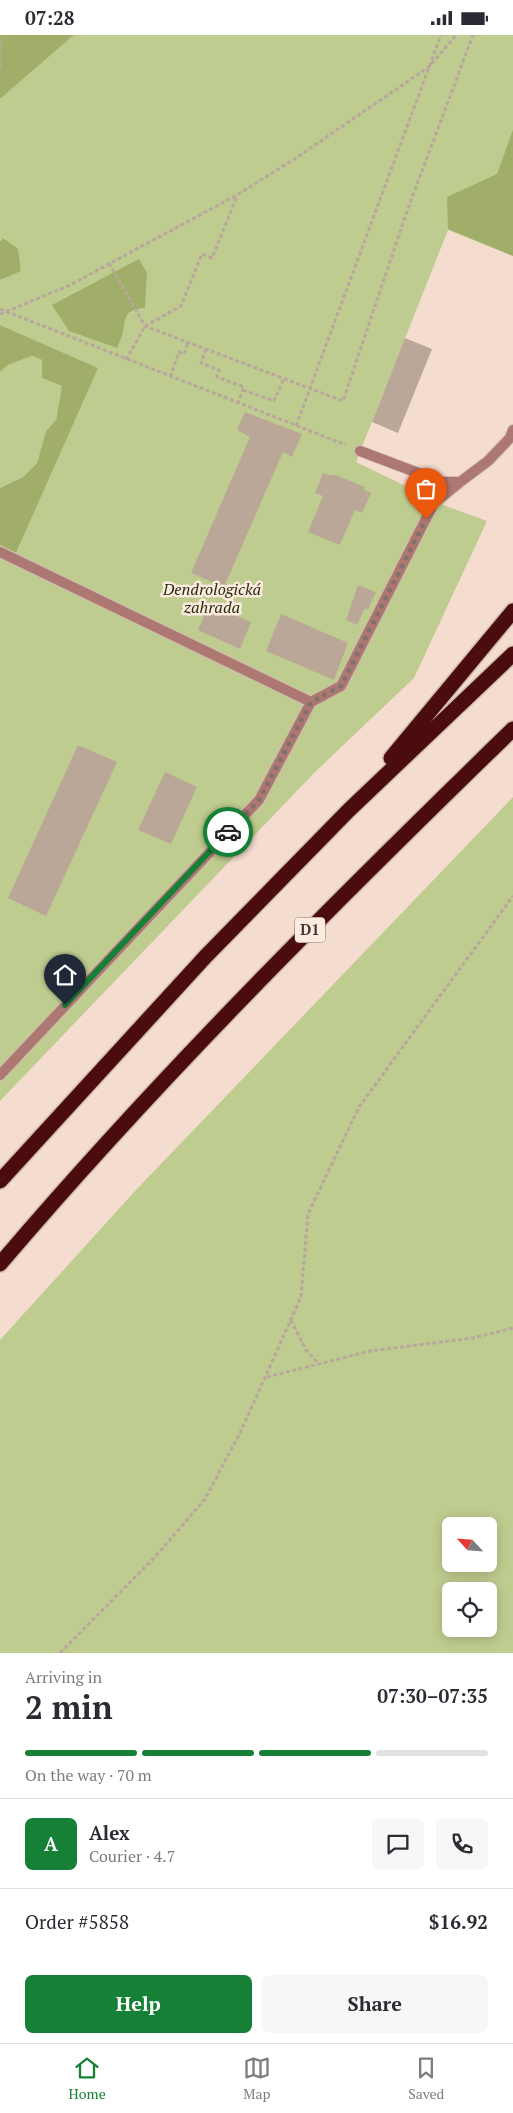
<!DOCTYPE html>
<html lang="en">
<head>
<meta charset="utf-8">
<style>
  body { margin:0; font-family:"PT Serif",serif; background:#f7f7f7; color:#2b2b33; height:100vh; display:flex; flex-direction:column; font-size:19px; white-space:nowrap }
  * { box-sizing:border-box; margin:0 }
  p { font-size:16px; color:#7c7c81 }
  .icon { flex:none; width:28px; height:28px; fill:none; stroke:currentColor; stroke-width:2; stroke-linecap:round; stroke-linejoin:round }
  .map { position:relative; height:1618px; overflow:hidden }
  .panel { display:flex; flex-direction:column; background:#fff; flex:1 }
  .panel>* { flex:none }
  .needle { width:32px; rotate:296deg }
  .tools { position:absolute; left:442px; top:1482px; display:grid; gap:10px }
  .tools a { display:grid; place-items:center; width:55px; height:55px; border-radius:8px; background:#fff; box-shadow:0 2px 12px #0003; font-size:25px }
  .pin { position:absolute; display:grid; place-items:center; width:42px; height:42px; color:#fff; margin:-51px -21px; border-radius:50% 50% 50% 0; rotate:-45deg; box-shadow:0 0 5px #0007 }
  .pin .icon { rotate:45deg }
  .courier { position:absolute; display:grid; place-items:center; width:50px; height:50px; margin:-25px; border:4px solid #168036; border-radius:50%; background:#fff; color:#222; box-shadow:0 1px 6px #0007 }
  .overview em { font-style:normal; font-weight:700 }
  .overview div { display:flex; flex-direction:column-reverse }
  .overview { display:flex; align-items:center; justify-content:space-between; height:85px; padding:0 25px }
  h1 { font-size:32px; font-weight:700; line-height:38px }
  .bar { display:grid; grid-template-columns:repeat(4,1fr); gap:8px 5px; align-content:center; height:60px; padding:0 25px }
  .bar i { height:6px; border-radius:4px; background:#e1e1e2 }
  .bar .active { background:#168036 }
  .bar p { grid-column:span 4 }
  .line { display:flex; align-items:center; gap:12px; padding:0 25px; border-top:1px solid #e1e1e2 }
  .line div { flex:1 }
  .round { display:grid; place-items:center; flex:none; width:52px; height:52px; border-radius:8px; background:#f7f7f7 }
  .primary-button { display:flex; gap:10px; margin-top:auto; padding:10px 25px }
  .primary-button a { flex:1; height:58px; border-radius:8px; background:#168036; color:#fff; font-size:20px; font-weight:700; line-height:58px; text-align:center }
  .primary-button a+a { background:#f7f7f7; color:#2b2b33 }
  .status { display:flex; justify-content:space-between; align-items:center; height:35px; padding:0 25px; background:#fff; direction:ltr }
  .status svg { height:14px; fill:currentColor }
  .tab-bar { display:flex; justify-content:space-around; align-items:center; height:70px; border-top:1px solid #e1e1e2; background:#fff; font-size:14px; color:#7c7c81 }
  .tab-bar a { display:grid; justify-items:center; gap:2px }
  .tab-bar .active { color:#168036 }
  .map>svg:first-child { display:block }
  .green { fill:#bfcc8f; fill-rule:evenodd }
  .forest { fill:#a0ae69 }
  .building { fill:#baa797 }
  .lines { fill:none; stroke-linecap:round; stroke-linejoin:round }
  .lane-casing { stroke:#d0bbb0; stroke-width:12 }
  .highway-casing { stroke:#d0bbb0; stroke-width:18 }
  .path { stroke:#b9a69c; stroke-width:3; stroke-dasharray:4 2.5; stroke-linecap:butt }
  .lane { stroke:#ad7772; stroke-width:10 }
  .highway { stroke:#4b0c0e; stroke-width:15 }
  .done { stroke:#80716a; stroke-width:5; stroke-dasharray:0 9 }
  .route { stroke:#168036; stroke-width:6 }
  .labels { text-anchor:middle; stroke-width:5; stroke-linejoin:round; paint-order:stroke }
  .shield { fill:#feebe0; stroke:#7a6e67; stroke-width:1 }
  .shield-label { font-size:15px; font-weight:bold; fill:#413833 }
  .park-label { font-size:16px; font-style:italic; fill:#272d0e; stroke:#feebe0 }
</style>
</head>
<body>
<div class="status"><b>07:28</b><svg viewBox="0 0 49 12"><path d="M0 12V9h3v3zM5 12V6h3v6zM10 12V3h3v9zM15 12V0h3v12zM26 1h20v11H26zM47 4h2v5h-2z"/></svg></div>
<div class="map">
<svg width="513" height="1618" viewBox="0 0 513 1618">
  <rect width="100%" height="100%" fill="#f4dccf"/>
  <path class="green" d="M 74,0 L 513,0 L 513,221 L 448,195 L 356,427 L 420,458 L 424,463 L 487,486 L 414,643 L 316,736 L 0,1066 L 0,510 L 16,518 L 97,333 L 0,290 L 0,245 L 21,235 L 4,203 L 0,207 L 0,64 ZM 139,224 L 145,273 C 133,274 128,277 123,288 Z
    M 32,321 L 42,325 L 42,343 L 62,351 L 56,385 L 46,396 L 37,428 L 23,442 L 0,453 L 0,337 L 8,330 Z
    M 513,762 L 513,1618 L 0,1618 L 0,1305 L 135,1156 ZM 451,1491 L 489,1491 L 489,1529 L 451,1529 ZM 451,1556 L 489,1556 L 489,1594 L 451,1594 Z"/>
  <path class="forest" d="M 0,0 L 74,0 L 0,64 Z
    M 513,95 L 513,221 L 448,194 L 447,162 L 497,139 Z
    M 3,203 L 18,214 L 21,236 L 0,245 L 0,207 Z
    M 139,224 L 147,238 L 145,273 C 125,275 126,281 123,297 C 122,302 119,308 117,313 L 69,296 L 52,270 Z
    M 0,290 L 98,333 L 16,518 L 0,510 L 0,453 L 23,442 L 37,428 L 46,396 L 56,385 L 62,351 L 42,343 L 42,325 L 32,321 L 8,330 L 0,337 Z"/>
  <path class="building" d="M 405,303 L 432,314 L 398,398 L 372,387 Z
    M 245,377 L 302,399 L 292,422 L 283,417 L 224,552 L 191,538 L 250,402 L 237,395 Z
    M 323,438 L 332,441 L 333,439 L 365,452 L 364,455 L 371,458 L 362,478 L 355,475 L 340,510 L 308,497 L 323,461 L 315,458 Z
    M 358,550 L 376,557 L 368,575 L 365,573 L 357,590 L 346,585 Z
    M 209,569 L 251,587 L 240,614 L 198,595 Z
    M 281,579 L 348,608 L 334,645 L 266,616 Z
    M 78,710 L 117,727 L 46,881 L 8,863 Z
    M 165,737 L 197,752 L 171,809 L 138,795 Z"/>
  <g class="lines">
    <g class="lane-casing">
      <path id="lane" d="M 360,416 L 442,447 L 460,447 L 488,426 L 510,403 L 513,395
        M 0,517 L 311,667
        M 0,1040 L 259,765 L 311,667 L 341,651 L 434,468 L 460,447"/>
    </g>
    <g class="highway-casing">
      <path id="highway" d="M 391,723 L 513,576
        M 0,1146 L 206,921 L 349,775 L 513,619
        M 0,1229 C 160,1041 336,866 513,694"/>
    </g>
    <path class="path" d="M 0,33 L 0,0
      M 109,228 L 145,291 L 343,366 L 406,179 L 473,0
      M 0,274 L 346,410
      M 0,279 L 68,251 L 237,160 L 296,123 L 430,31 L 456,0
      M 206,314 L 201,328 L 219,335 L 217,342 L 244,352 L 238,368
      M 126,325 L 145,291 L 181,271 L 202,219 L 212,223 L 237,161
      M 170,342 L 179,317 L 184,319 L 188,307
      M 243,355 L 274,366 L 284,343
      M 296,391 L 441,0
      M 291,1285 L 306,1315 L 318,1328
      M 267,1342 L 370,1316 L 473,1303 L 513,1293
      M 60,1618 L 154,1523 L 205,1464 L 241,1396 L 301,1262 L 308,1179 L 359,1072 L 513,861"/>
    <use href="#lane" class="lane"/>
    <use href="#highway" class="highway"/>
  </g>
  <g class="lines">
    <path class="done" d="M 228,797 L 259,765 L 311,667 L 341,651 L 426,484"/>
    <path class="route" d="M 65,970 L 228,797"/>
  </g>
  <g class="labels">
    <rect class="shield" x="295" y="882.5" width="30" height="25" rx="4"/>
    <g class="shield-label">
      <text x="310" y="900">D1</text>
    </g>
    <g class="park-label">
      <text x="212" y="560">Dendrologická<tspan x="212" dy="18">zahrada</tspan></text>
    </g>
  </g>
</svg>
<div class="tools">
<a><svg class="needle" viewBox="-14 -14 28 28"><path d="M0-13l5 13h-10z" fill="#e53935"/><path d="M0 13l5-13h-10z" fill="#7c7c81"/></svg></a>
<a><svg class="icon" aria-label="locate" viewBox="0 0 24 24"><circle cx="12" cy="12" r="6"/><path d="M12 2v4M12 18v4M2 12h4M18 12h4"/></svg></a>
</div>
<div class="pin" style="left:426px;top:484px;background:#ea580c"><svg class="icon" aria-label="bag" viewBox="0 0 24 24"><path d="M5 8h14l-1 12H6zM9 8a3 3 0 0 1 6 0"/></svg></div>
<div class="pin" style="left:65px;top:970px;background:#1f2937"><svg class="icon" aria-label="home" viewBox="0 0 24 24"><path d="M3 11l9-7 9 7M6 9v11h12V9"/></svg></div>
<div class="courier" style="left:228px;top:797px"><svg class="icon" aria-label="car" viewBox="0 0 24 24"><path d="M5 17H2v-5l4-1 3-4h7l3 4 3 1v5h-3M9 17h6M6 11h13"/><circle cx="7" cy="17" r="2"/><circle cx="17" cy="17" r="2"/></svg></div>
</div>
<section class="panel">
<div class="overview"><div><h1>2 min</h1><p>Arriving in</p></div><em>07:30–07:35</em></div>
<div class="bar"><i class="active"></i><i class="active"></i><i class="active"></i><i></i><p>On the way · 70 m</p></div>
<div class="line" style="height:90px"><b class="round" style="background:#168036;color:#fff">A</b><div><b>Alex</b><p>Courier · 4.7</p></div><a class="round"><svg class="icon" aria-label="chat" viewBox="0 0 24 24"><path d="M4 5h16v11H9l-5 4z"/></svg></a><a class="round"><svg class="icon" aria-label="phone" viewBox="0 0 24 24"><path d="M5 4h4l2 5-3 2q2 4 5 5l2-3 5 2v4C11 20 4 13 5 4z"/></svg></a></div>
<div class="line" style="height:65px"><div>Order #5858</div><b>$16.92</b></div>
<div class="primary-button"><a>Help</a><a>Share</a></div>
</section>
<nav class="tab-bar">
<a class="active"><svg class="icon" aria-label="home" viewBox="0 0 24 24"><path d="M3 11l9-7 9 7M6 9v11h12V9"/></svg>Home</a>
<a><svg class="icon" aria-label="map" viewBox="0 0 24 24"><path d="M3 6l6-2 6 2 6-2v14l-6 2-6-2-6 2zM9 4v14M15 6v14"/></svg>Map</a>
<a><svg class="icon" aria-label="saved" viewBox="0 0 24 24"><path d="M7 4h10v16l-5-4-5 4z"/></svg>Saved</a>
</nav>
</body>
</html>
